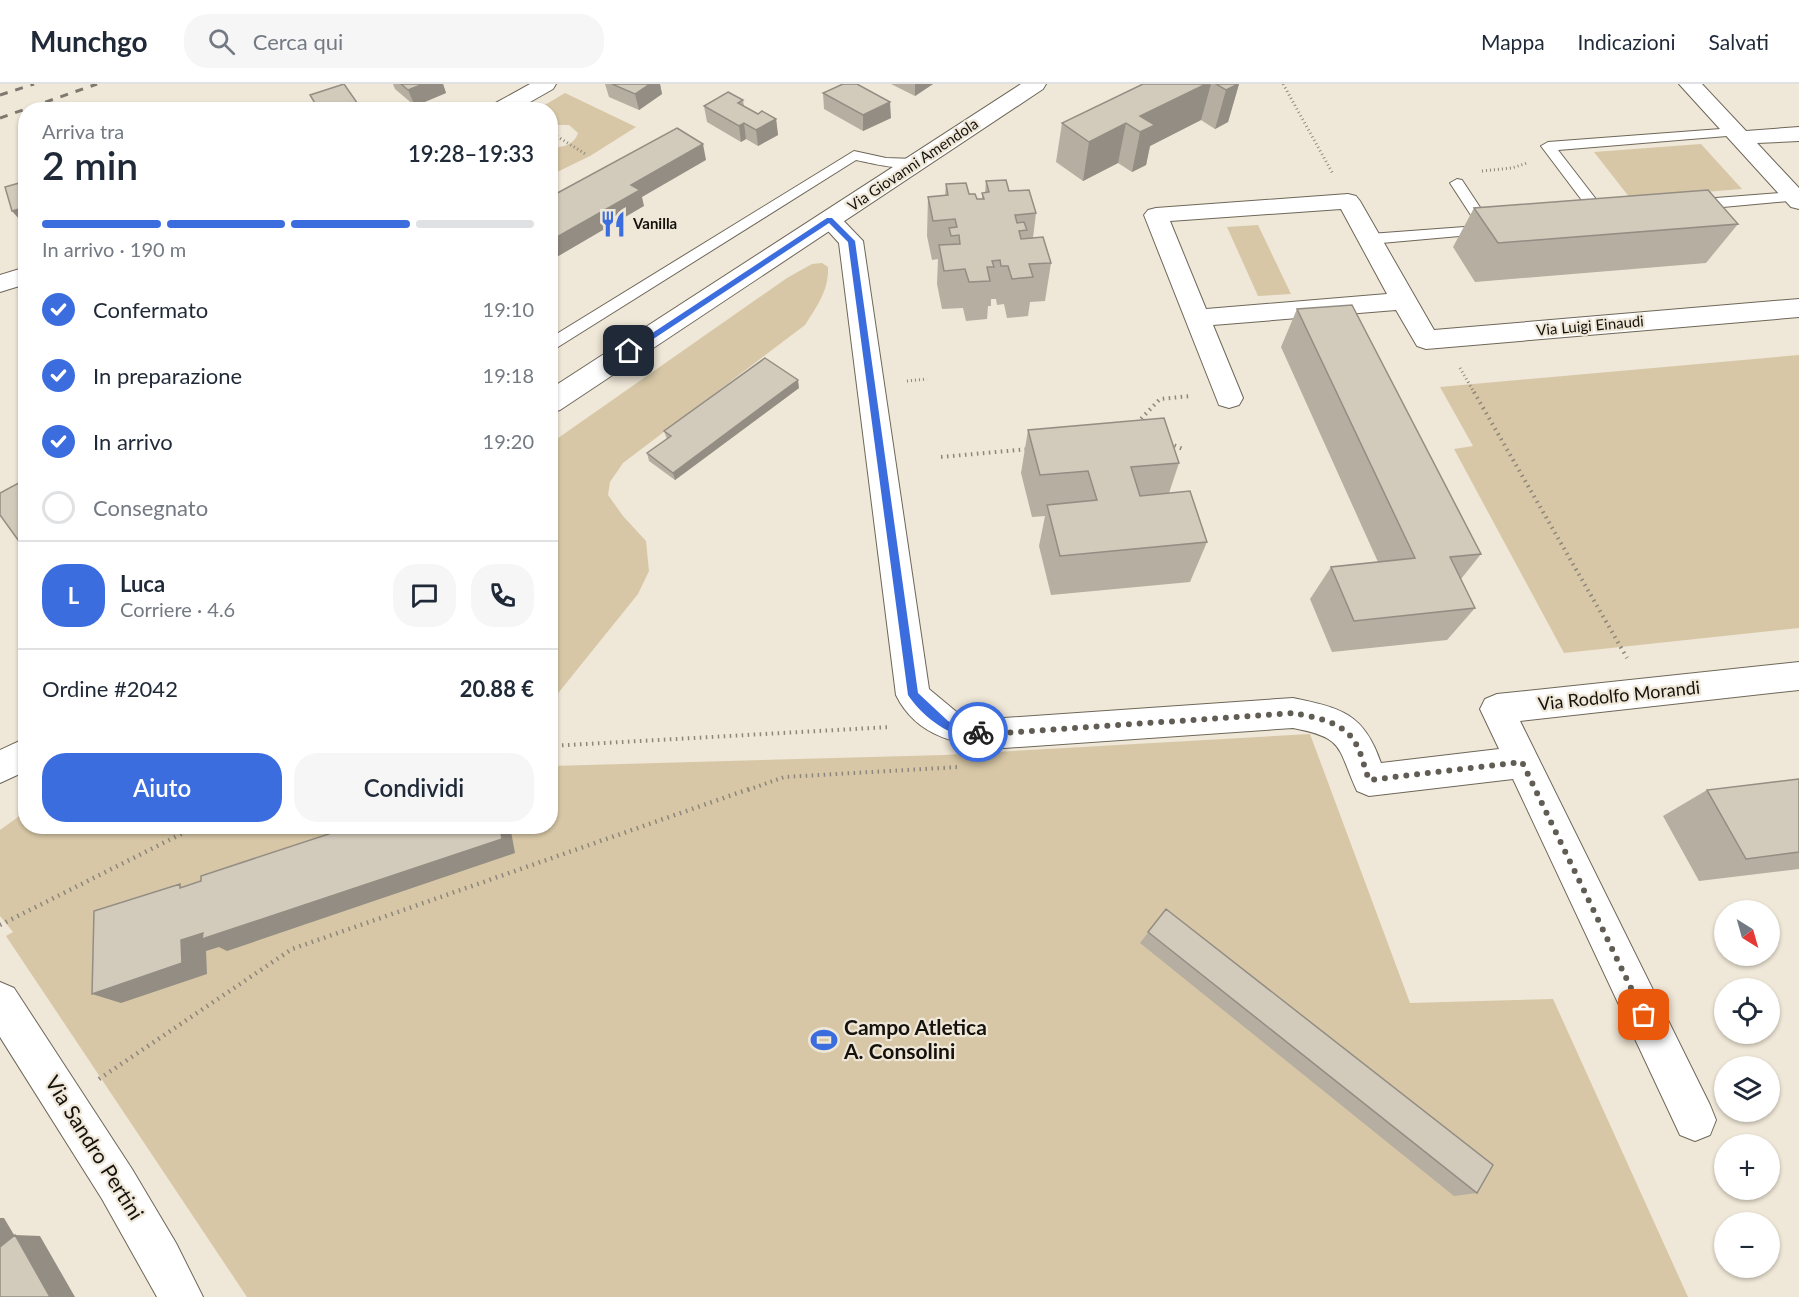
<!DOCTYPE html>
<html lang="it">
<head>
<meta charset="utf-8">
<style>
  body { margin:0; font-family:Lato,sans-serif; background:#f6f6f7; color:#1f2937; height:100vh; display:flex; flex-direction:column; font-size:22px; white-space:nowrap }
  * { box-sizing:border-box; margin:0 }
  p { font-size:20px; color:#747a83 }
  .icon { flex:none; width:33px; height:33px; fill:none; stroke:currentColor; stroke-width:2; stroke-linecap:round; stroke-linejoin:round }
  .map { position:relative; flex:1; overflow:hidden }
  .side { position:absolute; left:18px; top:18px; width:540px; height:732px; display:flex; flex-direction:column; background:#fff; border-radius:24px; box-shadow:0 2px 4px #0004 }
  .side>* { flex:none }
  .needle { width:39px; rotate:143deg }
  .fabs { position:absolute; left:1714px; top:816px; display:grid; gap:12px }
  .fabs a { display:grid; place-items:center; width:66px; height:66px; border-radius:50%; background:#fff; box-shadow:0 2px 4px #0004; font-size:30px }
  .pin { position:absolute; display:grid; place-items:center; width:51px; height:51px; color:#fff; margin:-26px; border-radius:12px; box-shadow:0 3px 9px #0006 }
  .courier { position:absolute; display:grid; place-items:center; width:60px; height:60px; margin:-30px; border:4px solid #3c6dde; border-radius:50%; background:#fff; color:#222; box-shadow:0 2px 8px #0007 }
  .headline em { font-style:normal; font-weight:600 }
  .headline div { display:flex; flex-direction:column-reverse }
  .headline { display:flex; align-items:center; justify-content:space-between; height:102px; padding:0 24px }
  h1 { font-size:39px; font-weight:600; line-height:45px }
  .bar { display:grid; grid-template-columns:repeat(4,1fr); gap:9px 6px; align-content:center; height:72px; padding:0 24px }
  .bar i { height:8px; border-radius:4px; background:#e0e1e3 }
  .bar .selected { background:#3c6dde }
  .bar p { grid-column:span 4 }
  .line { display:flex; align-items:center; gap:15px; padding:0 24px; border-top:2px solid #e0e1e3 }
  .line div { flex:1 }
  .round { display:grid; place-items:center; flex:none; width:63px; height:63px; border-radius:24px; background:#f6f6f7 }
  ol { padding:0 24px; list-style:none }
  li { display:flex; align-items:center; gap:18px; height:66px }
  li p { margin-inline-start:auto }
  li .icon { padding:6px; border-radius:50%; background:#3c6dde; color:#fff; stroke-width:4 }
  li:last-child { color:#747a83 }
  li i { width:33px; height:33px; border:3px solid #e0e1e3; border-radius:50% }
  .cta { display:flex; gap:12px; margin-top:auto; padding:12px 24px }
  .cta a { flex:1; height:69px; border-radius:24px; background:#3c6dde; color:#fff; font-size:24px; font-weight:600; line-height:69px; text-align:center }
  .cta a+a { background:#f6f6f7; color:#1f2937 }
  header { display:flex; align-items:center; gap:36px; box-sizing:border-box; height:84px; padding:0 30px; background:#fff; border-bottom:2px solid #e0e1e3 }
  header strong { font-size:28px }
  nav { display:flex; gap:33px; margin-inline-start:auto; font-size:21px }
  .search { width:420px; height:54px; background:#f6f6f7; display:flex; align-items:center; gap:15px; box-sizing:border-box; padding:0 21px; border-radius:24px; color:#747a83; font-size:22px }
  .map>svg:first-child { display:block }
  .green { fill:#d7c7a6 }
  .lines { fill:none; stroke-linecap:round; stroke-linejoin:round }
  .lane-casing { stroke:#6e6759; stroke-width:2 }
  .street-casing { stroke:#6e6759; stroke-width:2 }
  .secondary-casing { stroke:#6e6759; stroke-width:2 }
  .path-far2 { stroke:#8c867b; stroke-width:3; stroke-dasharray:1 3; stroke-linecap:butt }
  .path-far1 { stroke:#8c867b; stroke-width:4; stroke-dasharray:1.5 4.5; stroke-linecap:butt }
  .path { stroke:#8c867b; stroke-width:4.5; stroke-dasharray:1.5 5; stroke-linecap:butt }
  .lane { fill:#fff; fill-rule:evenodd }
  .street { fill:#fff; fill-rule:evenodd }
  .secondary { fill:#fff; fill-rule:evenodd }
  .rail { stroke:#7e796e; stroke-width:3; stroke-dasharray:8 8; stroke-linecap:butt }
  .wall { fill:#b5aea1 }
  .shaded-wall { fill:#938d83 }
  .building { fill:#d2cabb; stroke:#938d83; stroke-width:1.5 }
  .route { fill:#3c6dde }
  .done { stroke:#615d54; stroke-width:6; stroke-dasharray:0 10.8 }
  .labels { text-anchor:middle; stroke-width:4.5; stroke-linejoin:round; paint-order:stroke }
  .far-street-label { font-size:15px; fill:#15120d; stroke:#efe7d7 }
  .far-poi-label { font-size:15px; font-weight:bold; fill:#15120d; stroke:#efe7d7; text-anchor:start }
  .street-label { font-size:18px; fill:#15120d; stroke:#efe7d7 }
  .near-poi-label { font-size:21px; font-weight:bold; fill:#15120d; stroke:#efe7d7; text-anchor:start }
  .near-street-label { font-size:21px; fill:#15120d; stroke:#efe7d7 }
</style>
</head>
<body>
<header>
<strong>Munchgo</strong>
<div class="search"><svg class="icon" aria-label="search" viewBox="0 0 24 24"><circle cx="10" cy="10" r="6"/><path d="M15 15l6 6"/></svg>Cerca qui</div>
<nav><a>Mappa</a><a>Indicazioni</a><a>Salvati</a></nav>
</header>
<div class="map">
<svg width="1799" height="1213" viewBox="0 0 1799 1213">
  <rect width="100%" height="100%" fill="#efe7d7"/>
  <path class="green" d="M 565,9 L 636,43 L 590,72 L 551,91 L 551,63 C 562,64 574,61 578,49 L 569,41 L 551,41 L 550,26 L 538,25 Z
    M 1701,60 L 1742,105 L 1630,114 L 1594,68 Z
    M 1258,141 L 1291,210 L 1258,212 L 1227,143 Z
    M 822,179 L 828,183 C 829,206 817,222 805,241 L 623,379 L 610,398 L 608,411 L 623,432 L 646,457 L 649,487 L 638,510 L 551,618 L 551,359 L 787,194 L 812,180 Z
    M 1799,271 L 1799,544 L 1564,569 L 1454,365 L 1473,362 L 1440,303 Z
    M 1310,650 L 1410,919 L 1553,915 L 1688,1213 L 247,1213 L 6,852 L 13,848 L 0,832 L 0,746 L 25,728 L 26,742 L 550,742 L 551,682 L 944,671 Z"/>
  <g class="lines">
    <g class="lane-casing">
      <path id="lane" d="M 1734,44 L 1741,48 L 1739,51 L 1558,66 L 1602,123 L 1613,124 L 1616,127 L 1613,130 L 1593,131 L 1541,62 L 1548,58 Z
        M 854,67 L 886,74 L 915,75 L 922,79 C 912,90 871,79 856,76 L 550,268 L 550,254 Z
        M 1457,95 L 1462,96 L 1493,143 L 1496,146 L 1493,149 L 1370,160 L 1365,158 L 1362,155 L 1370,150 L 1478,142 L 1450,99 Z
        M 1794,108 L 1799,110 L 1799,116 L 1690,126 L 1682,121 L 1690,116 Z"/>
    </g>
    <g class="street-casing">
      <path id="street" d="M 530,0 L 556,0 L 553,5 L 516,26 L 489,26 L 492,21 Z
        M 1679,0 L 1702,0 L 1746,47 L 1799,43 L 1799,57 L 1757,59 L 1799,104 L 1799,125 L 1791,123 Z
        M 1348,110 L 1356,112 L 1360,117 L 1434,246 L 1799,215 L 1799,233 L 1426,265 L 1417,262 L 1396,226 L 1213,241 L 1243,314 L 1239,321 L 1229,324 L 1219,321 L 1144,131 L 1148,126 L 1156,124 ZM 1341,125 L 1387,210 L 1206,225 L 1170,137 Z
        M 830,129 L 838,131 L 863,157 L 929,605 L 959,630 L 1004,634 L 1293,614 C 1341,624 1364,629 1381,679 L 1499,665 L 1480,625 L 1485,615 L 1497,610 L 1799,578 L 1799,606 L 1520,637 L 1710,1021 L 1716,1036 L 1710,1051 L 1695,1057 L 1680,1051 L 1513,695 L 1369,712 L 1357,707 C 1337,664 1346,654 1293,644 L 1004,664 C 961,662 917,654 896,611 L 839,159 L 818,136 L 822,131 Z
        M 26,183 L 26,200 L 0,208 L 0,191 Z
        M 0,898 L 14,904 L 132,1085 L 176,1159 L 203,1213 L 157,1213 L 102,1115 L 0,953 Z"/>
    </g>
    <g class="secondary-casing">
      <path id="secondary" d="M 1021,0 L 1046,0 L 1043,5 L 560,326 L 550,329 L 550,305 Z
        M 26,654 L 26,687 L 0,699 L 0,666 Z"/>
    </g>
    <path class="path-far2" d="M 1283,0 L 1333,90
      M 550,48 L 587,71
      M 1482,87 L 1512,84 L 1527,79
      M 1460,284 L 1475,310
      M 907,297 L 927,295"/>
    <path class="path-far1" d="M 1474,308 L 1627,574
      M 1137,339 L 1160,315 L 1191,312
      M 1169,359 L 1185,366
      M 941,373 L 1029,365
      M 550,662 L 890,643
      M 748,706 L 784,693 L 959,683"/>
    <path class="path" d="M 0,841 L 197,742
      M 99,995 L 292,865 L 752,704"/>
    <use href="#lane" class="lane"/>
    <use href="#street" class="street"/>
    <use href="#secondary" class="secondary"/>
    <path class="rail" d="M 0,11 L 34,0
      M 0,34 L 97,0"/>
  </g>
  <path class="wall" d="M 393,0 L 443,0 L 446,9 L 415,22 L 395,5 Z
    M 605,0 L 660,0 L 662,10 L 639,26 L 609,13 Z
    M 891,0 L 933,0 L 915,12 Z
    M 1143,0 L 1239,0 L 1228,38 L 1215,45 L 1201,36 L 1150,62 L 1146,81 L 1132,88 L 1118,79 L 1083,97 L 1056,78 L 1062,39 Z
    M 823,9 L 891,34 L 863,47 L 824,25 Z
    M 743,16 L 744,22 L 758,30 L 776,35 L 778,51 L 758,62 L 746,55 L 741,58 L 707,38 L 704,22 Z
    M 986,97 L 1009,107 L 1036,129 L 1033,154 L 1051,179 L 1045,217 L 1030,218 L 1028,232 L 1007,234 L 1004,220 L 997,221 L 996,215 L 991,215 L 991,222 L 988,222 L 987,235 L 966,237 L 963,224 L 942,225 L 937,200 L 938,175 L 932,176 L 927,152 L 928,113 L 945,112 L 946,100 L 969,110 L 977,115 L 982,115 L 982,109 L 985,109 Z
    M 1474,124 L 1738,140 L 1706,179 L 1475,198 L 1453,163 Z
    M 1297,225 L 1481,470 L 1461,495 L 1475,524 L 1447,556 L 1332,568 L 1310,515 L 1331,483 L 1378,478 L 1281,263 Z
    M 799,304 L 675,396 L 649,377 L 647,369 L 667,355 L 664,347 Z
    M 1028,346 L 1179,379 L 1169,409 L 1207,458 L 1190,498 L 1051,511 L 1039,462 L 1045,432 L 1032,433 L 1021,389 Z
    M 1799,695 L 1799,785 L 1699,797 L 1663,732 L 1707,706 Z
    M 1166,825 L 1477,1109 L 1454,1112 L 1140,859 Z"/>
  <path class="shaded-wall" d="M 423,0 L 443,0 L 446,9 L 415,22 L 408,6 Z
    M 650,0 L 660,0 L 662,10 L 639,26 L 635,10 Z
    M 915,0 L 933,0 L 915,12 Z
    M 1206,0 L 1211,0 L 1201,36 L 1150,62 L 1146,81 L 1132,88 L 1140,48 L 1140,32 Z
    M 1222,0 L 1239,0 L 1228,38 L 1215,45 L 1226,6 Z
    M 890,18 L 891,34 L 863,47 L 863,31 Z
    M 358,20 L 360,26 L 341,26 Z
    M 776,35 L 778,51 L 758,62 L 756,46 Z
    M 744,39 L 746,55 L 741,58 L 739,42 Z
    M 1126,39 L 1118,79 L 1083,97 L 1089,58 Z
    M 703,60 L 706,76 L 642,113 L 644,122 L 550,177 L 550,157 L 631,101 Z
    M 26,123 L 26,143 L 12,127 Z
    M 798,296 L 799,304 L 675,396 L 673,389 Z
    M 500,742 L 510,742 L 515,769 L 227,867 L 219,863 L 206,867 L 207,890 L 121,919 L 92,910 L 181,856 Z
    M 0,1134 L 4,1134 L 23,1166 L 0,1165 Z
    M 15,1151 L 40,1152 L 75,1213 L 50,1213 Z"/>
  <path class="building" d="M 344,0 L 358,20 L 341,26 L 319,26 L 310,11 Z
    M 401,0 L 423,0 L 408,6 Z
    M 612,0 L 650,0 L 635,10 Z
    M 843,0 L 857,0 L 890,18 L 863,31 L 823,9 Z
    M 1143,0 L 1206,0 L 1140,32 L 1155,41 L 1140,48 L 1126,39 L 1089,58 L 1062,39 Z
    M 1216,0 L 1238,0 L 1226,6 Z
    M 728,8 L 743,16 L 738,19 L 758,30 L 762,27 L 776,35 L 756,46 L 744,39 L 739,42 L 704,22 Z
    M 677,44 L 703,60 L 631,101 L 640,106 L 550,157 L 550,113 Z
    M 1006,96 L 1009,107 L 1029,106 L 1036,129 L 1015,131 L 1017,139 L 1024,138 L 1027,146 L 1019,147 L 1021,155 L 1043,153 L 1051,179 L 1029,180 L 1033,193 L 1012,195 L 1008,182 L 1001,182 L 1000,176 L 992,177 L 994,183 L 987,183 L 990,197 L 969,198 L 965,185 L 944,187 L 939,161 L 960,160 L 959,151 L 951,152 L 949,144 L 957,143 L 955,135 L 933,137 L 928,113 L 948,111 L 946,100 L 966,99 L 969,110 L 975,110 L 977,115 L 984,115 L 982,109 L 989,108 L 986,97 Z
    M 26,97 L 26,123 L 12,127 L 5,103 Z
    M 1708,106 L 1738,140 L 1498,159 L 1474,124 Z
    M 1352,221 L 1481,470 L 1450,473 L 1475,524 L 1354,537 L 1331,483 L 1415,474 L 1297,225 Z
    M 765,274 L 798,296 L 673,389 L 647,369 L 671,352 L 664,347 Z
    M 1164,334 L 1179,379 L 1131,383 L 1140,412 L 1190,407 L 1207,458 L 1060,472 L 1047,421 L 1097,416 L 1088,387 L 1040,391 L 1028,346 Z
    M 26,395 L 26,467 L 0,431 L 0,409 Z
    M 1799,695 L 1799,768 L 1746,775 L 1707,706 Z
    M 353,742 L 500,742 L 502,755 L 202,855 L 203,849 L 181,856 L 182,879 L 92,910 L 94,827 L 180,800 L 180,804 L 201,797 L 201,792 Z
    M 1166,825 L 1493,1081 L 1477,1109 L 1148,848 Z
    M 15,1151 L 50,1213 L 0,1213 L 0,1163 Z"/>
  <path class="route" d="M 827,134 L 832,134 L 855,157 L 918,609 L 948,637 L 962,643 L 981,645 L 981,651 C 954,659 922,632 908,611 L 848,158 L 829,139 L 632,269 L 625,267 Z"/>
  <g class="lines">
    <path class="done" d="M 978,648 L 1004,649 L 1293,629 C 1313,633 1340,637 1353,655 C 1361,666 1364,683 1369,696 L 1522,678 L 1644,931"/>
  </g>
  <defs>
    <g id="restaurant-bare" transform="scale(2.07)"><path d="M-5-6h1v4h1v-4h1v4h1v-4h1v5L-1.5 .5V6h-2V.5L-5-1ZM5-6V6H3V1.5H1.5Q1.5-4 5-6Z" fill="#3c6dde" stroke="#efe7d7" stroke-width="2.5" paint-order="stroke"/></g>
    <g id="stadium-bare" transform="scale(2.07)"><path d="M0-5a6.5 5 0 1 0 0 10a6.5 5 0 1 0 0-10ZM-3.5-1.8h7v3.6h-7Z" fill="#3c6dde" stroke="#efe7d7" stroke-width="2.5" paint-order="stroke"/></g>
  </defs>
  <g fill-rule="evenodd">
    <use href="#restaurant-bare" x="613" y="140"/>
    <use href="#stadium-bare" x="824" y="956"/>
  </g>
  <g class="labels">
    <g class="far-street-label">
      <text transform="translate(913 81) rotate(-34)" y="5">Via Giovanni Amendola</text>
      <text transform="translate(1590 242) rotate(-5)" y="5">Via Luigi Einaudi</text>
    </g>
    <g class="far-poi-label">
      <text x="633" y="145">Vanilla</text>
    </g>
    <g class="street-label">
      <text transform="translate(1619 612) rotate(-6)" y="6">Via Rodolfo Morandi</text>
    </g>
    <g class="near-poi-label">
      <text x="844" y="951">Campo Atletica<tspan x="844" dy="24">A. Consolini</tspan></text>
    </g>
    <g class="near-street-label">
      <text transform="translate(94 1064) rotate(58)" y="7">Via Sandro Pertini</text>
    </g>
  </g>
</svg>
<div class="fabs">
<a><svg class="needle" viewBox="-14 -14 28 28"><path d="M0-13l5 13h-10z" fill="#e53935"/><path d="M0 13l5-13h-10z" fill="#747a83"/></svg></a>
<a><svg class="icon" aria-label="locate" viewBox="0 0 24 24"><circle cx="12" cy="12" r="6"/><path d="M12 2v4M12 18v4M2 12h4M18 12h4"/></svg></a>
<a><svg class="icon" aria-label="layers" viewBox="0 0 24 24"><path d="M12 4l9 5-9 5-9-5zM3 14l9 5 9-5"/></svg></a>
<a>+</a>
<a>−</a>
</div>
<div class="pin" style="left:1644px;top:931px;background:#ea580c"><svg class="icon" aria-label="bag" viewBox="0 0 24 24"><path d="M5 8h14l-1 12H6zM9 8a3 3 0 0 1 6 0"/></svg></div>
<div class="pin" style="left:629px;top:267px;background:#1f2937"><svg class="icon" aria-label="home" viewBox="0 0 24 24"><path d="M3 11l9-7 9 7M6 9v11h12V9"/></svg></div>
<div class="courier" style="left:978px;top:648px"><svg class="icon" aria-label="bike" viewBox="0 0 24 24"><circle cx="6" cy="16" r="4"/><circle cx="18" cy="16" r="4"/><path d="M6 16l4-8h5l3 8M10 8l3 8H6M13 5h3"/></svg></div>
<section class="side">
<div class="headline"><div><h1>2 min</h1><p>Arriva tra</p></div><em>19:28–19:33</em></div>
<div class="bar"><i class="selected"></i><i class="selected"></i><i class="selected"></i><i></i><p>In arrivo · 190 m</p></div>
<ol>
<li><svg class="icon" aria-label="check" viewBox="0 0 24 24"><path d="M5 12l5 5 9-10"/></svg>Confermato<p>19:10</p></li>
<li><svg class="icon" aria-label="check" viewBox="0 0 24 24"><path d="M5 12l5 5 9-10"/></svg>In preparazione<p>19:18</p></li>
<li><svg class="icon" aria-label="check" viewBox="0 0 24 24"><path d="M5 12l5 5 9-10"/></svg>In arrivo<p>19:20</p></li>
<li><i></i>Consegnato</li>
</ol>
<div class="line" style="height:108px"><b class="round" style="background:#3c6dde;color:#fff">L</b><div><b>Luca</b><p>Corriere · 4.6</p></div><a class="round"><svg class="icon" aria-label="chat" viewBox="0 0 24 24"><path d="M4 5h16v11H9l-5 4z"/></svg></a><a class="round"><svg class="icon" aria-label="phone" viewBox="0 0 24 24"><path d="M5 4h4l2 5-3 2q2 4 5 5l2-3 5 2v4C11 20 4 13 5 4z"/></svg></a></div>
<div class="line" style="height:78px"><div>Ordine #2042</div><b>20.88 €</b></div>
<div class="cta"><a>Aiuto</a><a>Condividi</a></div>
</section>
</div>
</body>
</html>
